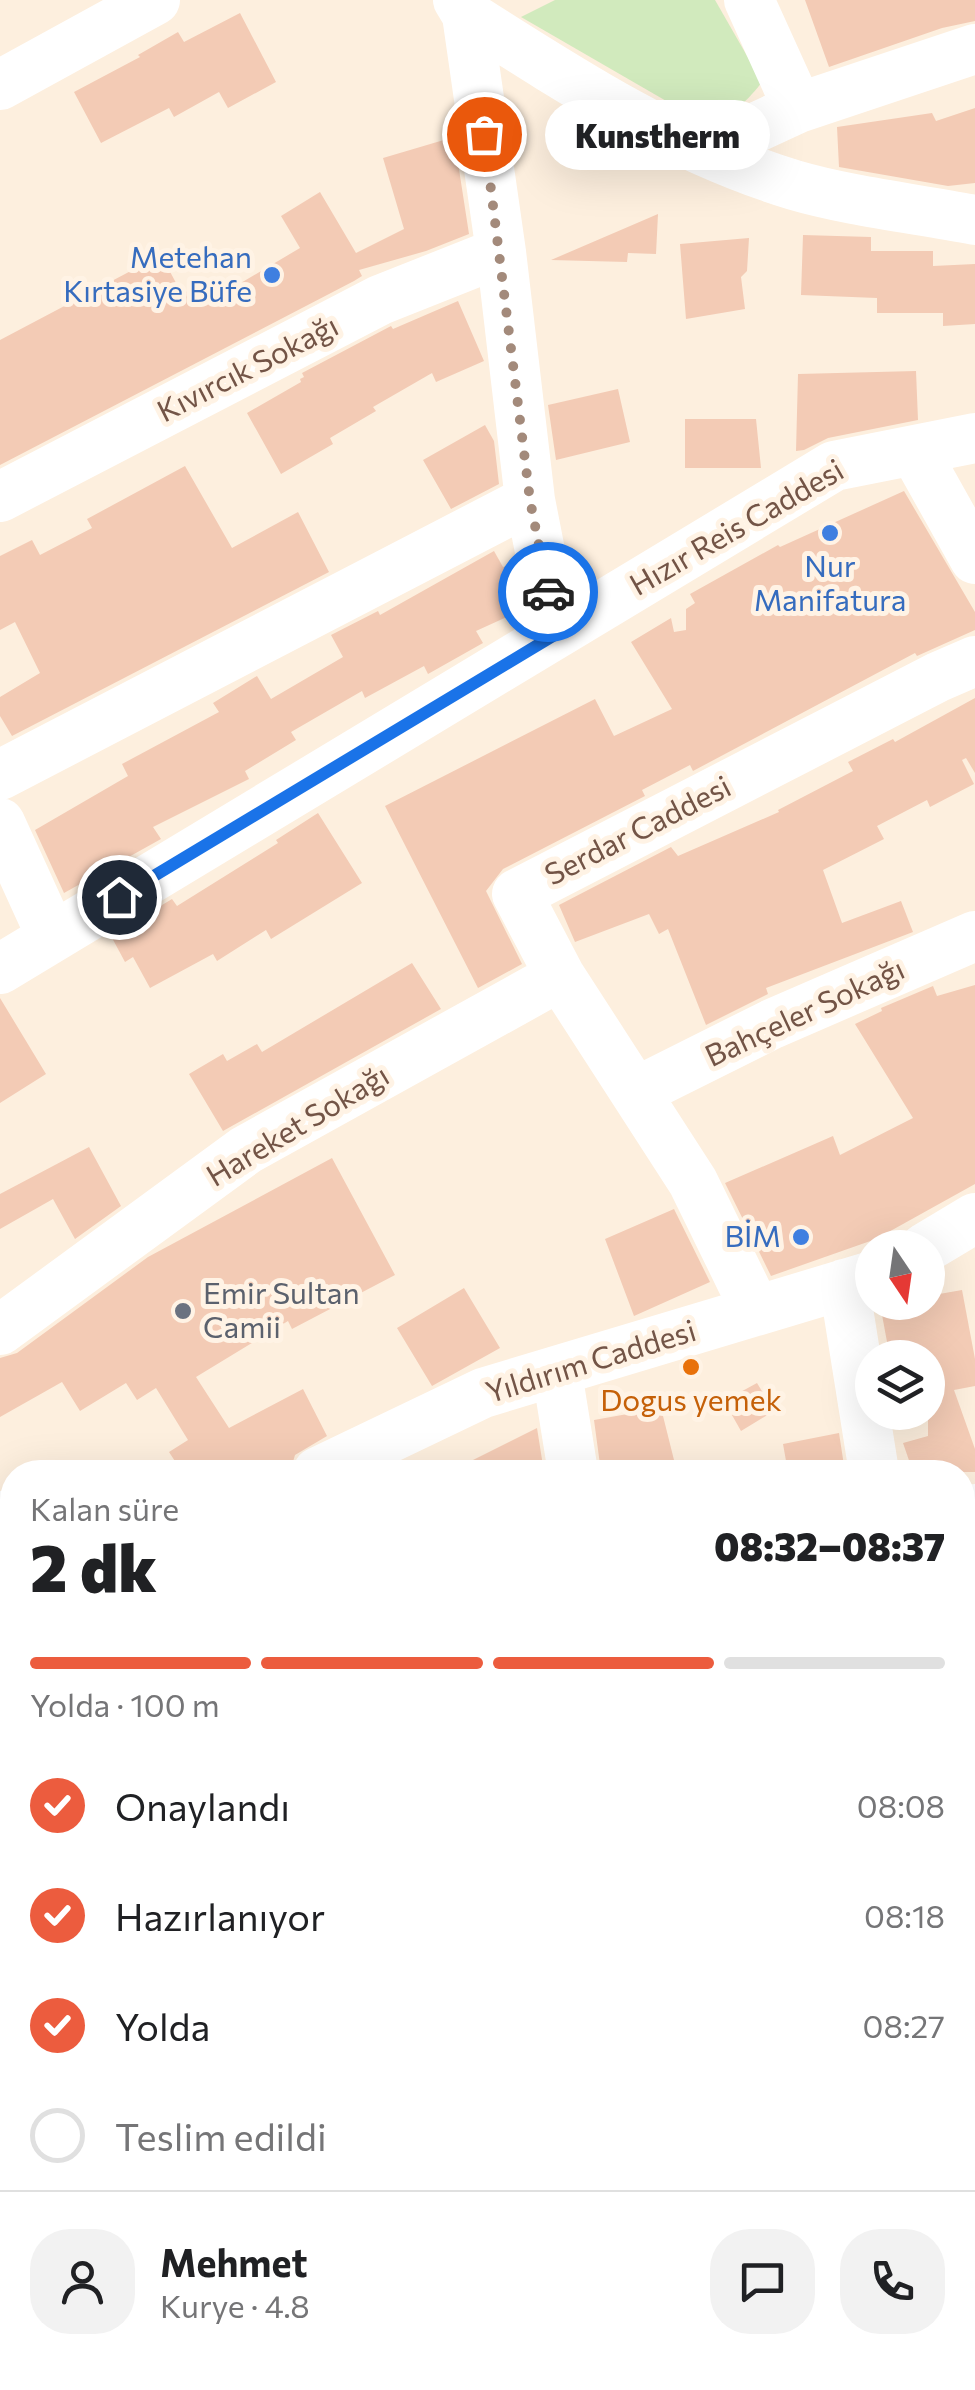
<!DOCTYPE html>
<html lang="tr">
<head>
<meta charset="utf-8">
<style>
  body { margin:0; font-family:Commissioner,sans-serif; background:#f2f2f2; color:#202124; height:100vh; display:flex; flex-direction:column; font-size:38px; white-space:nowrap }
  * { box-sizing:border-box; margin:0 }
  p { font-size:32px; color:#757577 }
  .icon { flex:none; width:55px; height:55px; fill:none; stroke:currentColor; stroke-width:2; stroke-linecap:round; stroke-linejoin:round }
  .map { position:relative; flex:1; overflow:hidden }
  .details { position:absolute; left:0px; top:1460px; width:975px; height:930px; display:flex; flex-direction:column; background:#fff; border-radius:40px 40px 0 0; box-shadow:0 10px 40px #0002 }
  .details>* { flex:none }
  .needle { width:65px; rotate:167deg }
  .controls { position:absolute; left:855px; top:1230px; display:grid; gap:20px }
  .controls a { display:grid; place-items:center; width:90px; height:90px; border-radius:50%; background:#fff; box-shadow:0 10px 40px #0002; font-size:50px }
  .pin { position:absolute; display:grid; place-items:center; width:85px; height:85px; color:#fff; margin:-42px; border:5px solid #fff; border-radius:50%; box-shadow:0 2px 10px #0007 }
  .courier { position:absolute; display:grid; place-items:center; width:100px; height:100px; margin:-50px; border:8px solid #1a73e8; border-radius:50%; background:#fff; color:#222; box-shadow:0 2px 12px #0007 }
  .bubble { position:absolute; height:70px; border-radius:35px; background:#fff; box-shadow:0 10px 40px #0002; font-size:32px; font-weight:800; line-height:70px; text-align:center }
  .headline em { font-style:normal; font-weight:800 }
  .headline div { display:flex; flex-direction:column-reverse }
  .headline { display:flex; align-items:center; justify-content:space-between; height:170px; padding:0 30px }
  h1 { font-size:65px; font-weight:800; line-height:75px }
  .bar { display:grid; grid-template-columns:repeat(4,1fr); gap:15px 10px; align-content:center; height:120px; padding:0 30px }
  .bar i { height:12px; border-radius:8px; background:#e0e0e0 }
  .bar .current { background:#ec5c3e }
  .bar p { grid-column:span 4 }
  .line { display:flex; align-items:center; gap:25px; padding:0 30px; border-top:2px solid #e0e0e0 }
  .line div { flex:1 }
  .round { display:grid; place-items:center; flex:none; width:105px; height:105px; border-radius:40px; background:#f2f2f2 }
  ol { padding:0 30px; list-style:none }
  li { display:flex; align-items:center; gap:30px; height:110px }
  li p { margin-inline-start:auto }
  li .icon { padding:10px; border-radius:50%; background:#ec5c3e; color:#fff; stroke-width:4 }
  li:last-child { color:#757577 }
  li i { width:55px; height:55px; border:5px solid #e0e0e0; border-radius:50% }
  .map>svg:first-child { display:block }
  .green { fill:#d1eabd }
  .building { fill:#f3cbb5 }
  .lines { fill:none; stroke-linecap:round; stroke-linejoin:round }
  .minor { stroke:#fff; stroke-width:50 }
  .done { stroke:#a38a7b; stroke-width:10; stroke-dasharray:0 18 }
  .route { stroke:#1a73e8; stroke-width:12 }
  .shop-dot { fill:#3f7fe0; stroke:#fff3e5; stroke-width:4 }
  .worship-dot { fill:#6b7280; stroke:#fff3e5; stroke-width:4 }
  .food-dot { fill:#e8710a; stroke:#fff3e5; stroke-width:4 }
  .labels { text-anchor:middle; stroke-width:10; stroke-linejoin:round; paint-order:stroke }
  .shop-label { font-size:30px; fill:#366cbe; stroke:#fff3e5; text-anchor:end }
  .street-label { font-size:30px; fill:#735446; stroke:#fff3e5 }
  .worship-label { font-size:30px; fill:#5b616d; stroke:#fff3e5; text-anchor:start }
  .food-label { font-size:30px; fill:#c56008; stroke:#fff3e5 }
</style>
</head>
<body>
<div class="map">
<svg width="975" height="2390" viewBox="0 0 975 2390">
  <rect width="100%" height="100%" fill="#fdefde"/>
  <path class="green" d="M 555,0 L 715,0 L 762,82 C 738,113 725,118 687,113 L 521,17 Z"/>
  <path class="building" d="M 805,0 L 975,0 L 975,21 L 942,28 L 829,67 Z
    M 240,13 L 276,82 L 228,108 L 219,92 L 174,117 L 169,108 L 101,143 L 74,92 L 140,57 L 138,55 L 178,32 L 184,42 Z
    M 975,108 L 975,183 L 948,186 L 839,167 L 837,127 L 932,113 L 936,121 Z
    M 454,137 L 469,234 L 426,251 L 359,270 L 362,276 L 354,281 L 0,465 L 0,340 L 161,255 L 182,294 L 203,283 L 212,300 L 300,248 L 281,216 L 320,192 L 356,253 L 404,229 L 383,158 Z
    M 658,214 L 656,254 L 628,253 L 627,262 L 551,260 Z
    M 803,235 L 871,237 L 871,251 L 933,251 L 933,266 L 975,264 L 975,324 L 943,326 L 943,313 L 877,313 L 877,298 L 801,295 Z
    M 749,238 L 747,271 L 741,277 L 745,309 L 686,319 L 680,244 Z
    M 458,301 L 484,361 L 436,382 L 432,373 L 373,407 L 376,411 L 330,438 L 333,444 L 281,474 L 247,413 L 301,382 L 300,379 L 304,377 L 302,373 L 391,326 L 393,329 Z
    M 916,371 L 918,420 L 828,438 L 804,450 L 796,451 L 798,374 Z
    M 618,389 L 630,442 L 556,460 L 548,405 Z
    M 685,419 L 756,419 L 761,468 L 685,468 Z
    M 485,425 L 494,441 L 499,484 L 451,509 L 423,460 Z
    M 185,466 L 232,548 L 298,512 L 329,572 L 12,736 L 0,716 L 0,697 L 40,673 L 15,622 L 0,630 L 0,556 L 32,540 L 40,555 L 92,528 L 87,519 Z
    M 904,491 L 975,612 L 975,630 L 917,656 L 915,653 L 693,771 L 690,765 L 642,790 L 645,796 L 503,869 L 486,891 L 522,964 L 478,988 L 385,806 L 595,699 L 614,736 L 672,709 L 631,642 L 671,618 L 674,632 L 686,630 L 686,609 L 695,603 L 690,594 L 778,545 L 780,547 Z
    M 494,551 L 503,567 L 513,565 L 522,610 L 476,631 L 483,643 L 428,674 L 424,666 L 365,698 L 362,691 L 291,732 L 296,740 L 245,771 L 249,779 L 153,827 L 161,839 L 64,893 L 35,830 L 128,776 L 122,764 L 219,712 L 213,703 L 257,676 L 271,699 L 343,657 L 331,635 L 378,611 L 380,615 Z
    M 975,698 L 975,773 L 966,758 L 962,760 L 974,784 L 930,807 L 927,800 L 877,826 L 884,839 L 823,870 L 842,923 L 901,901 L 913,932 L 766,988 L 768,994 L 706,1025 L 668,929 L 659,934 L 649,914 L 575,942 L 559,905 L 671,847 L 678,856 L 779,812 L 778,810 L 853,771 L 848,762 L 893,739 L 895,742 Z
    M 318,813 L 362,883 L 271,939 L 266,930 L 217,961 L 213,954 L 150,988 L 133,957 L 125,962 L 111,936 L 172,899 L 177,906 L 278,843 L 276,840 Z
    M 412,963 L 441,1009 L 223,1131 L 189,1074 L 223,1054 L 227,1061 L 257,1044 L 262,1052 Z
    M 975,985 L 975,1184 L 876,1239 L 771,1276 L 725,1183 L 833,1136 L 840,1155 L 913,1118 L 855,1024 L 882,1011 L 881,1008 L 933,986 L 937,996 Z
    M 0,998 L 46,1074 L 0,1103 Z
    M 89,1147 L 121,1206 L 75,1239 L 53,1199 L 0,1229 L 0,1194 Z
    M 332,1158 L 395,1275 L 292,1329 L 288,1321 L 196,1377 L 229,1428 L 303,1389 L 327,1436 L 295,1455 L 290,1472 L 182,1472 L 169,1452 L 188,1440 L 156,1388 L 137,1400 L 126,1383 L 80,1411 L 62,1382 L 0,1417 L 0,1358 L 17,1353 L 148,1257 Z
    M 674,1209 L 710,1282 L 634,1316 L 605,1239 Z
    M 464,1288 L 500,1348 L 432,1386 L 397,1328 Z
    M 962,1290 L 975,1359 L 975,1386 L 954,1390 L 975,1449 L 975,1472 L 913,1472 L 903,1443 L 928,1436 L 928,1358 L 890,1358 L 880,1304 L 928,1302 L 928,1296 Z
    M 757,1383 L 774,1411 L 741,1431 L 724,1401 Z
    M 661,1408 L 677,1472 L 601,1472 L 594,1420 Z
    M 537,1428 L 544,1472 L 449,1472 Z
    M 839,1433 L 845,1472 L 788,1472 L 783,1444 Z"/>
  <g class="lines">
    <path class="minor" d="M 458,0 L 467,15 C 570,81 675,149 794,185 C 848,201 918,209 975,220
      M 749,0 L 798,108
      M 467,15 L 501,252 L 530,500 L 556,633
      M 0,85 L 155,0
      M 705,151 L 798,108 L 975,49
      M 914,450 L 975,559
      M 0,497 L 380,300 L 501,252
      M 0,775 L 530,500
      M 0,823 L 52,937
      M 0,969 L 834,466 L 975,438
      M 636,1092 L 772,1024 L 975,936
      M 925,1248 L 975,1218
      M 844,1284 L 874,1472
      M 756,1311 L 693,1182 L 560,976 L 517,894 L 938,677 L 975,661
      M 0,1330 L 246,1150 L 560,976
      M 557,1373 L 573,1472
      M 318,1472 L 483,1393 L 872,1276
      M 962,1512 L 975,1509
      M 0,1516 L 12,1538
      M 0,1666 L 12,1660
      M 12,1730 L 12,1740
      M 962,1781 L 975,1808
      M 0,1934 L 12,1865
      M 962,2008 L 975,2000
      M 0,2124 L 12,2123
      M 924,2378 L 975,2388
      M 182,2390 L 183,2378
      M 298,2390 L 337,2378
      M 660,2390 L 727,2378"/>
  </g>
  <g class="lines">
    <path class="done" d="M 484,134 L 530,500 L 548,592"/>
    <path class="route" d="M 119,897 L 556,634 L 548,592"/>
  </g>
  <g class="shop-dot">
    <circle cx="272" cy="275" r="10"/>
    <circle cx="830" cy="533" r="10"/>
    <circle cx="801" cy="1237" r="10"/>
  </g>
  <circle class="worship-dot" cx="183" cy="1311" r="10"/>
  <circle class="food-dot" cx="691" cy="1367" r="10"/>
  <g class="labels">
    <g class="shop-label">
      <text x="252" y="268">Metehan<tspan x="252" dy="34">Kırtasiye Büfe</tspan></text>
      <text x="830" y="577" text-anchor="middle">Nur<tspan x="830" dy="34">Manifatura</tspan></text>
      <text x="781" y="1247">BİM</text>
    </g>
    <g class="street-label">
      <text transform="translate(248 369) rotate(-27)" y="10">Kıvırcık Sokağı</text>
      <text transform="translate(737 528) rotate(-30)" y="10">Hızır Reis Caddesi</text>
      <text transform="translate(638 831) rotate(-27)" y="10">Serdar Caddesi</text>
      <text transform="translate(805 1013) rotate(-25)" y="10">Bahçeler Sokağı</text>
      <text transform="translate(298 1126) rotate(-31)" y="10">Hareket Sokağı</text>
      <text transform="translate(591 1362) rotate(-17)" y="10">Yıldırım Caddesi</text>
    </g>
    <g class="worship-label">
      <text x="203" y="1304">Emir Sultan<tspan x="203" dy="34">Camii</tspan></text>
    </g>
    <g class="food-label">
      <text x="691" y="1411">Dogus yemek</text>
    </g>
  </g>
</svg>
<div class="controls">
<a><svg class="needle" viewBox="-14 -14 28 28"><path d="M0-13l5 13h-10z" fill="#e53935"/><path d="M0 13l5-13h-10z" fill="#757577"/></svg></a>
<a><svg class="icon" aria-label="layers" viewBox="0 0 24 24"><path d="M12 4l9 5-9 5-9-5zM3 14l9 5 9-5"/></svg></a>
</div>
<div class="pin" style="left:484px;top:134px;background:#ea580c"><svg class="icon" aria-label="bag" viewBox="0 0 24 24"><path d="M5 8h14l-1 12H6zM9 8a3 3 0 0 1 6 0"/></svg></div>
<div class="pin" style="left:119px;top:897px;background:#1f2937"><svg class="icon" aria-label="home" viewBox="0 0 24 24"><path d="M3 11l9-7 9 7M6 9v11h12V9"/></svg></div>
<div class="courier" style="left:548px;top:592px"><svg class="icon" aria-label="car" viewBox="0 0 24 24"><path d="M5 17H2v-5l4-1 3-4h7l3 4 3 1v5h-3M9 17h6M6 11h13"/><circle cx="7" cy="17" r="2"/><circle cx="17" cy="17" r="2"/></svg></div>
<div class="bubble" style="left:545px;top:100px;width:225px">Kunstherm</div>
<section class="details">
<div class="headline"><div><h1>2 dk</h1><p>Kalan süre</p></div><em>08:32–08:37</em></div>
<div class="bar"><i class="current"></i><i class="current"></i><i class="current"></i><i></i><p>Yolda · 100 m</p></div>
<ol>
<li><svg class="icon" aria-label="check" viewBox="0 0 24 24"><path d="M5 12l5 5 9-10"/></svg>Onaylandı<p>08:08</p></li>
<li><svg class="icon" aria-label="check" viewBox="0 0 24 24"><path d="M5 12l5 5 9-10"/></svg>Hazırlanıyor<p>08:18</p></li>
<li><svg class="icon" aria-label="check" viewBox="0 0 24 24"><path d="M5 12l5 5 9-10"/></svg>Yolda<p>08:27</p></li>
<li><i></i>Teslim edildi</li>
</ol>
<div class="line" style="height:180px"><a class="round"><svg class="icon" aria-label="person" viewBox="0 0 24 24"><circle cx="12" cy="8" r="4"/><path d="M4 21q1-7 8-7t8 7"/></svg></a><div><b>Mehmet</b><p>Kurye · 4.8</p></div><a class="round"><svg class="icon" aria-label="chat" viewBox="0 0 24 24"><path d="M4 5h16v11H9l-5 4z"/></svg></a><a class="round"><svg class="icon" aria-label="phone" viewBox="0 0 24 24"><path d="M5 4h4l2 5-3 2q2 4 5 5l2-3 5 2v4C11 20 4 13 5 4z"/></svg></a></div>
</section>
</div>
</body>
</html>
